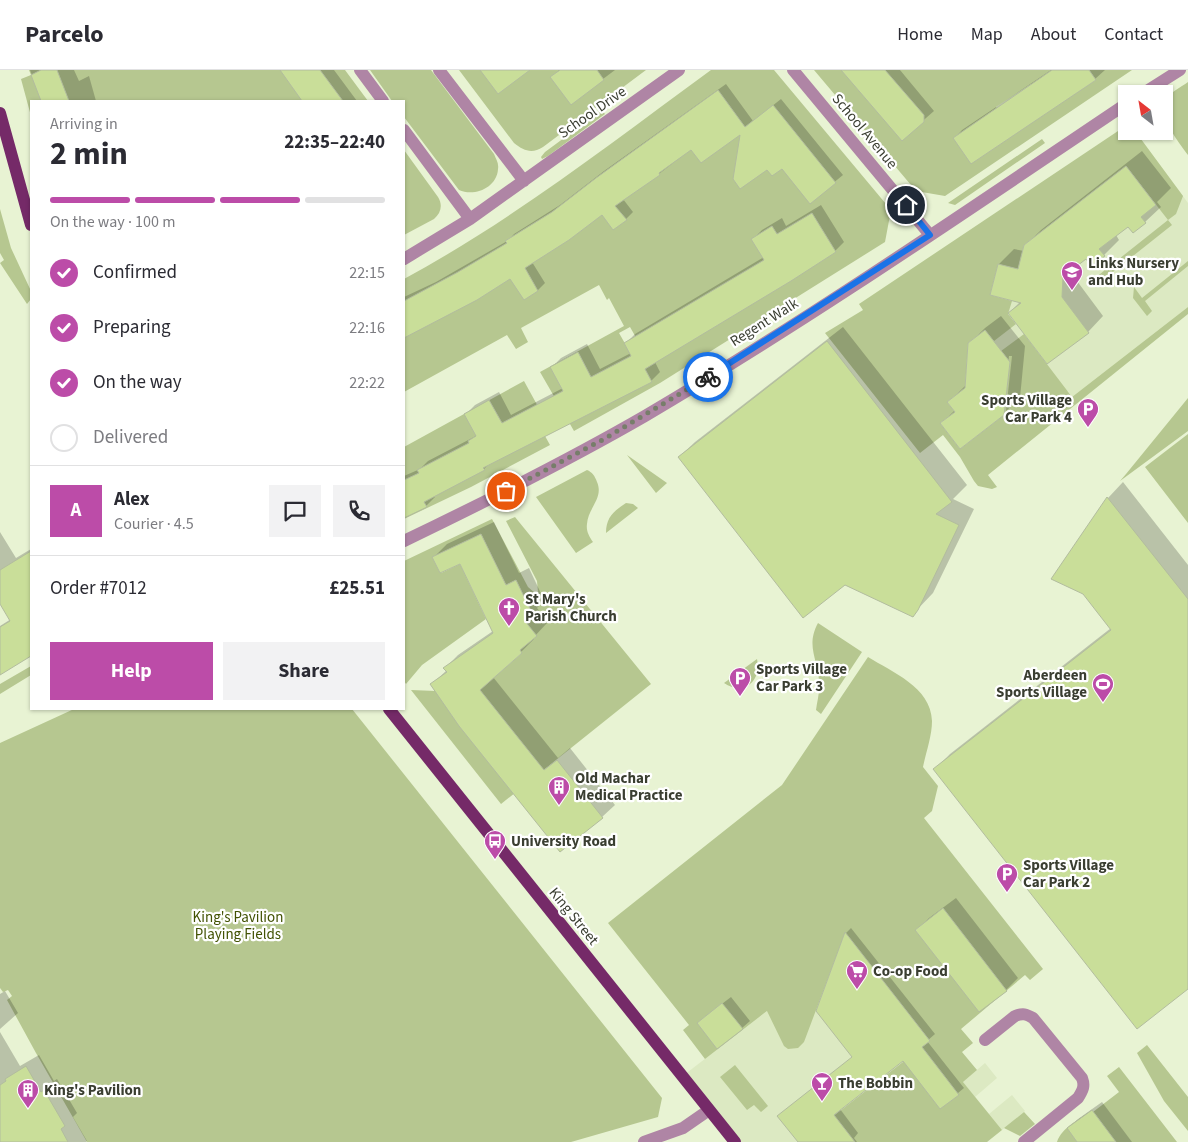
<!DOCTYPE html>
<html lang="en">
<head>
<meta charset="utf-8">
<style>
  body { margin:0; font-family:"Source Sans 3",sans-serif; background:#f2f2f3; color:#2b2b33; height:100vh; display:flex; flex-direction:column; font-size:19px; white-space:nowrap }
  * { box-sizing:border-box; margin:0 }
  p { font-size:16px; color:#7c7c81 }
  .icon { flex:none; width:28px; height:28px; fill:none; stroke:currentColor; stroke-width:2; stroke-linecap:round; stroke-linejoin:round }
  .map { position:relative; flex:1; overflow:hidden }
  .details { position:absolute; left:30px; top:30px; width:375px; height:610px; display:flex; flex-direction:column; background:#fff; border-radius:0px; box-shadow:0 1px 4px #0004 }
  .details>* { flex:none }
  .needle { width:32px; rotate:329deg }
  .fabs { position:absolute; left:1118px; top:15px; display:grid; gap:10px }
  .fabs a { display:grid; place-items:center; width:55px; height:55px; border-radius:0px; background:#fff; box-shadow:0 1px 4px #0004; font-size:25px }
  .pin { position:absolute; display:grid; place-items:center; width:42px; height:42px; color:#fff; margin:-21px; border:2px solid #fff; border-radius:50%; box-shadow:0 1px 5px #0007 }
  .courier { position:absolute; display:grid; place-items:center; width:50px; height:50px; margin:-25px; border:4px solid #1a73e8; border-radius:50%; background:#fff; color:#222; box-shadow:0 1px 6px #0007 }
  .headline em { font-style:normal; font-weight:700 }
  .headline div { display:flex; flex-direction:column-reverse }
  .headline { display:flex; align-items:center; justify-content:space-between; height:85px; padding:0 20px }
  h1 { font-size:32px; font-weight:700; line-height:38px }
  .bar { display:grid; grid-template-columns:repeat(4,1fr); gap:8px 5px; align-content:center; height:60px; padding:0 20px }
  .bar i { height:6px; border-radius:4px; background:#e1e1e2 }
  .bar .current { background:#bc4ca8 }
  .bar p { grid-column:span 4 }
  .line { display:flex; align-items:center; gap:12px; padding:0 20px; border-top:1px solid #e1e1e2 }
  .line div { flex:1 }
  .round { display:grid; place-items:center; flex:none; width:52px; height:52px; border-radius:0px; background:#f2f2f3 }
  ol { padding:0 20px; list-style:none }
  li { display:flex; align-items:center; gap:15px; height:55px }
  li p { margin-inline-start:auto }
  li .icon { padding:5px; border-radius:50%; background:#bc4ca8; color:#fff; stroke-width:4 }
  li:last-child { color:#7c7c81 }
  li i { width:28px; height:28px; border:2px solid #e1e1e2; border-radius:50% }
  .button { display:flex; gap:10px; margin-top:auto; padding:10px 20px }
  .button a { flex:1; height:58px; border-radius:0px; background:#bc4ca8; color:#fff; font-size:20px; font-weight:700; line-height:58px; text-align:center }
  .button a+a { background:#f2f2f3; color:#2b2b33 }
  header { display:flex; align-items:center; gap:30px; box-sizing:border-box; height:70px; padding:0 25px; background:#fff; border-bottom:1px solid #e1e1e2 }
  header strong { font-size:24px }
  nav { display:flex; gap:28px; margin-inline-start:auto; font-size:18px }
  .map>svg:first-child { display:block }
  .built { fill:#dce9c2 }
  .green { fill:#b6c790; fill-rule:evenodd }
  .shadow { fill:#0003 }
  .building { fill:#c9de99; stroke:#b2bc9e }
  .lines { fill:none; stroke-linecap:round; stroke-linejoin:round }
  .minor { stroke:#af85a5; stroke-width:12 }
  .major { stroke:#752a68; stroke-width:12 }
  .done { stroke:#777d6a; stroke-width:5; stroke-dasharray:0 9 }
  .route { stroke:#1a73e8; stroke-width:6 }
  .labels { text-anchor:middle; stroke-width:4.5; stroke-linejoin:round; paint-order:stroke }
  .street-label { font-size:15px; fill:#3a3e31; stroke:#fff }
  .poi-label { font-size:15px; font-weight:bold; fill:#3a3e31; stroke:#fff; text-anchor:start }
  .park-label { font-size:15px; fill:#425203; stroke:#fff }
</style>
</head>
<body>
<header>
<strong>Parcelo</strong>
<nav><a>Home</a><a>Map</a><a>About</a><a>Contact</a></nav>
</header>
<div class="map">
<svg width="1188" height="1072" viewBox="0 0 1188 1072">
  <rect width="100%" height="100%" fill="#e8f3d3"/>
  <path class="built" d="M 1124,57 L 1126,57 L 1126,61 L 1135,61 L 1188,133 L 1188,237 L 1072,327 L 1068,321 L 960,379 L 940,353 L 954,342 L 947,332 L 955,206 Z
    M 845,862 L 933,975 L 831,1072 L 737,1072 L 684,1005 L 797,918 Z
    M 985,993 L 997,1008 L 975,1027 L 963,1012 Z
    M 1012,1025 L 1025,1041 L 1002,1060 L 989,1044 Z"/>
  <path class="green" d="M 29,0 L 345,0 L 368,31 L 31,31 L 31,46 L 21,9 L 31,5 Z
    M 370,0 L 431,0 L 494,84 C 496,89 499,93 498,99 C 497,118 474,127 459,120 L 404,47 L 404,31 L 392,31 Z
    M 459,0 L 646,0 L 543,77 C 532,84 524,81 514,73 Z
    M 711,0 L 774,0 L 891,140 L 885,172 L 660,313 L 574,361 L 540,302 L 624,256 L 609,228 L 607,230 L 599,215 L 521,258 L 528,272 L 516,279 L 507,265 L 404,322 L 404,209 C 513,150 611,73 711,0 ZM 630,257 L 638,271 L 627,277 L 619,263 Z
    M 814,0 L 1052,0 L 1043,6 L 1062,32 L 1096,10 L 1089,0 L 1132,0 L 945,126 L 916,121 ZM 1031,14 L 1048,40 L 1014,63 L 996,37 Z
    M 1188,12 L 1188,85 C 1179,72 1156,45 1166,29 C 1171,22 1181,17 1188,12 Z
    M 602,40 L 605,44 L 548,86 L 542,89 L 541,87 L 545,82 Z
    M 1124,57 L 1126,57 L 1126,61 L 1135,61 L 1183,126 L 1176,144 L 1168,150 L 1172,155 L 1104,209 L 1095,208 L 1168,150 L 1126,96 L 1024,175 L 1018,199 L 998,194 L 990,225 L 1012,231 L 1008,244 L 1016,254 L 994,271 L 985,260 L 968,273 L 965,318 L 947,332 L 955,342 L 940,353 L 960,379 L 1004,345 L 1010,292 L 1001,281 L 1024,264 L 1072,327 L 1188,237 L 1188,244 L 988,405 L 997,417 L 992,419 L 978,416 L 974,411 L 960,387 L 943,365 L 920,383 L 825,263 L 863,240 L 859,234 Z
    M 1042,69 L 1045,73 L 955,135 L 948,133 Z
    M 404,80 L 438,127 C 443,135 441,143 434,149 L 404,165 Z
    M 0,139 L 11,178 L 31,221 L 31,229 L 27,234 L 0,193 L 4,190 L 0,183 Z
    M 1188,191 L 1188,196 L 1145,231 L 1152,241 L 1147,246 L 1133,228 L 1134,217 L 1142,228 Z
    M 524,311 L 552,362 L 545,366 L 550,375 L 471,417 L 404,449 L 404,377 Z
    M 1188,328 L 1188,361 L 1120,411 L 1126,404 Z
    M 1188,364 L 1188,453 L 1145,397 Z
    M 627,385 L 667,413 L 656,423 Z
    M 587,400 C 592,402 595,406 597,412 C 604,428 588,438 587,454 C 586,461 589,466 593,472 L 576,483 L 536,427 Z
    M 626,433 L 633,434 L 638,438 L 606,463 C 606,447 614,441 626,433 Z
    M 515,447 L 651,614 L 501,734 L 411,620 L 436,621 L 468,630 L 522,583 L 520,580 L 536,566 L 524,550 L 532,543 L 516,510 L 506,515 L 481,464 L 433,487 L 441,503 L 460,494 L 486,549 L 422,595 L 406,614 L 404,611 L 404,491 L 492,449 L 528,517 L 535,523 L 538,522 L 537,511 L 506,451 Z
    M 818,553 L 862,582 L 821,644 L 816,640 C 817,632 820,622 819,613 C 819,590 805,577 818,553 Z
    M 868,587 C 892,602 931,617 932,651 C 932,666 926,682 923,697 L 938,716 L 932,741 L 924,748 L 1043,899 L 1030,910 L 1025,905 L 961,959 L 973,973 L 962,982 L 977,1000 L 963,1012 L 1002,1060 L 987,1072 L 800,1072 L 930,971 L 845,863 L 804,972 L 798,978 L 788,979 L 784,976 L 767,941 L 705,989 L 683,960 L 689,955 L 608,853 L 782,715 Z
    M 757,589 C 762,612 743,626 724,613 Z
    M 31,596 L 31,605 L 0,624 L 0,614 Z
    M 74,639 L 352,639 L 662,1028 L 658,1047 L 571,1072 L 87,1072 L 36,983 L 7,930 L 12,926 L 8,920 L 3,922 L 0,918 L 0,673 Z
    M 1147,975 L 1188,1027 L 1188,1061 L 1164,1031 L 1137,983 Z
    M 735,995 L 768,1036 L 761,1042 L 754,1035 L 747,1040 L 720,1007 Z
    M 1119,997 L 1177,1072 L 1057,1072 C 1062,1057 1080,1049 1092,1040 L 1093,1042 L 1119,1022 L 1107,1006 Z
    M 1024,1042 L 1035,1054 L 1020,1066 L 1004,1058 Z"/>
  <path class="shadow" d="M 30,0 L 74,0 L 79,11 L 89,6 L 96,31 L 42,31 Z
    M 282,0 L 334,0 L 357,31 L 305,31 Z
    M 559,0 L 615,0 L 571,33 L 552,8 Z
    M 843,0 L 900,0 L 934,41 L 902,69 Z
    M 1051,0 L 1105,0 L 1095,9 L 955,68 L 962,60 Z
    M 726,14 L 753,51 L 781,29 L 843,105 L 810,132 L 782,97 L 741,62 L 692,78 L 659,104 L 623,129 L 633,142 L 626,149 L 602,144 L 532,192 L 545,213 L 538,220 L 524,228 L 510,207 L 476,229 L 404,266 L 404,227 L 436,212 L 509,170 L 514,164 L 560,135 L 604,101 Z
    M 1142,81 L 1171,118 L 1157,132 L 1161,137 L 1145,152 L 1128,155 L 1116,165 L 1119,170 L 1104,185 L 1087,187 L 1078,194 L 1077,211 L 1103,246 L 1088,262 L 1009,243 L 1021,231 L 999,194 L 1014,179 L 1024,181 L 1025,176 L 1041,160 Z
    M 821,135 L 844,172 L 835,181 L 790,210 L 655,292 L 660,302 L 651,311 L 489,394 L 484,399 L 434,426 L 435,427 L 426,436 L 404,447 L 404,406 L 420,399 L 428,391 L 474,367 L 477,364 L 466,344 L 475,335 L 499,322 L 511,345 L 563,318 L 552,297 L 561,288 L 587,274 L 600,299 L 631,283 L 626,273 L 635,264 L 764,187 L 753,169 L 762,160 L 782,148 L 786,156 Z
    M 1001,246 L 1025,276 L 1020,328 L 1006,341 L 1012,286 L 1009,286 L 1003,342 L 1005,342 L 1004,344 L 942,353 L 955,340 L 949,332 L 966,315 L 969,274 L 985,258 Z
    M 843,257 L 967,415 L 953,429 L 974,439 L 933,523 L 912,545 L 679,387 L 695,372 Z
    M 1123,412 L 1188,495 L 1188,917 L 935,699 L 950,684 L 1111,558 L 1084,523 L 1053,508 L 1108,428 Z
    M 494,452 L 519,503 L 529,498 L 544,530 L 537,538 L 548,552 L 533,568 L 534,569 L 521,582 L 493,607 L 558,688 L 570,678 L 615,735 L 602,747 L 432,614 L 447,600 L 445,598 L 458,585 L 493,561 L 461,492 L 434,487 L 447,474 Z
    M 0,462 L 16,488 L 31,479 L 31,585 L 0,604 L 0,556 L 11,549 L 0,531 Z
    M 956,828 L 1018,908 L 1006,920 L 980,940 L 917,860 L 929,848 Z
    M 851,858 L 935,964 L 927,971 L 964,1018 L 940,1038 L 903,990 L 840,1039 L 858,1063 L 854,1068 L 857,1072 L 799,1072 L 853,986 L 846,863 Z
    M 5,921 L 18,943 L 0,959 L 0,924 Z
    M 731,927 L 750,951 L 742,958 L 706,946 Z
    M 0,962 L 20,996 L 39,985 L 54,1011 L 57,1009 L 77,1043 L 73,1047 L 87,1071 L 86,1072 L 0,1072 Z
    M 1102,1032 L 1132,1072 L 1079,1072 L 1069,1058 L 1078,1049 Z"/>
  <path class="building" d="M 41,0 L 57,0 L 69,31 L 41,31 L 31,5 Z
    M 280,0 L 320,0 L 343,31 L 302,31 Z
    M 480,0 L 530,0 L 498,24 Z
    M 560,0 L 597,0 L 604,10 L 571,35 L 550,7 Z
    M 841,0 L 885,0 L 924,45 L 924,52 L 902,71 Z
    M 1052,0 L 1089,0 L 1096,10 L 971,94 L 953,68 Z
    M 718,20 L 745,57 L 773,35 L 836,113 L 810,134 L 782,99 L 772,106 L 767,100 L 740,119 L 733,109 L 740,65 L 701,93 L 691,80 L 659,103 L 660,105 L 615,136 L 627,150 L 613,160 L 602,145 L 569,170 L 525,198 L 538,221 L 524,230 L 510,209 L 477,230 L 404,268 L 404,231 L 458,202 L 507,173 L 505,171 L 552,142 L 596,108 Z
    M 1126,96 L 1156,135 L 1141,147 L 1146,153 L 1133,163 L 1128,157 L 1099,179 L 1105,186 L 1091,196 L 1086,189 L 1063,207 L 1062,227 L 1089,263 L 1047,294 L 1008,243 L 1021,233 L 990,225 L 998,194 L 1018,199 L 1024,175 Z
    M 812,143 L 836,182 L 791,211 L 645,299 L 652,312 L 483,398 L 485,400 L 424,432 L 427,437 L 404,448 L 404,410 L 419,403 L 417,400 L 469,373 L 468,371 L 476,366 L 464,344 L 489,330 L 502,353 L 563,321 L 550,297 L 578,282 L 591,307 L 631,286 L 624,273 L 764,190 L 751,169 L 772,156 L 777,164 Z
    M 985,260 L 1010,292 L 1004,345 L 960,379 L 940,353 L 955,342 L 947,332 L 965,318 L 968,273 Z
    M 827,271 L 952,432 L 936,444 L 959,455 L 918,540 L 913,547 L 845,515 L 803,548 L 678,387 Z
    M 1107,427 L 1188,529 L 1188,919 L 1137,959 L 933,699 L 1111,560 L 1083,524 L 1051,509 Z
    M 481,464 L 506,515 L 516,510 L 532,543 L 524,550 L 537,566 L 520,580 L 522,583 L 480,620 L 544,700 L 557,690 L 603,748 L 560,782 L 459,656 L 430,614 L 447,602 L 443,598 L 493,563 L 460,494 L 440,503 L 432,487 Z
    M 31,481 L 31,586 L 0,605 L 0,557 L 10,551 L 0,534 L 0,500 Z
    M 943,838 L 1007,921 L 979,942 L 915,860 Z
    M 845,862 L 930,971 L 922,977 L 959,1025 L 940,1039 L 903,991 L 834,1045 L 855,1072 L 798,1072 L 777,1046 L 852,987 L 816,941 Z
    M 722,933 L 743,959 L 717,979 L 697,953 Z
    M 26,996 L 41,1022 L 44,1020 L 65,1056 L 61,1059 L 68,1072 L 0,1072 L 0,1015 L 6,1011 L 5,1009 Z
    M 1092,1040 L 1116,1072 L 1077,1072 L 1067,1058 Z"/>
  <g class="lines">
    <path class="minor" d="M 360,0 L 383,31
      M 439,0 L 524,111
      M 793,0 L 930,165
      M 1142,24 L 1180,0
      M 404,60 L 470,149
      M 404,189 L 470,149 L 679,0
      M 404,471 C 485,432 567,391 645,346 C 810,249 968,140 1126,34
      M 985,970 L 1015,946 C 1023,943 1026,944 1033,948 L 1082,1008 C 1085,1016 1083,1020 1078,1028 L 1024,1072
      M 644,1072 L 683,1058 L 709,1040"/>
    <path class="major" d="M 0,43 L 31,155
      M 389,639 L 735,1072"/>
  </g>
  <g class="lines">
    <path class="done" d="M 506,421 L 604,369 L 708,307"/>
    <path class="route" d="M 708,307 L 930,165 L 906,135"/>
  </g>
  <defs>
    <g id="school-pin" transform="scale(1.125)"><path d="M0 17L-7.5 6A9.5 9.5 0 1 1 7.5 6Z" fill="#bc4ca8" stroke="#fff"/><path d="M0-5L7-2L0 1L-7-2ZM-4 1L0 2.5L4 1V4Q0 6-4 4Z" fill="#fff"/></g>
    <g id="parking-pin" transform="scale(1.125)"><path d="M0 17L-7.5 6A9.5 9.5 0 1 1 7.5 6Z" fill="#bc4ca8" stroke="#fff"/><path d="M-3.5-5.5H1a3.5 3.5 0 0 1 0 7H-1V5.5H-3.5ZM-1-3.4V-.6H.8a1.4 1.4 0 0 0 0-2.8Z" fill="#fff"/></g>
    <g id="church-pin" transform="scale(1.125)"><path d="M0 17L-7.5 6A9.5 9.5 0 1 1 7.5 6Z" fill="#bc4ca8" stroke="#fff"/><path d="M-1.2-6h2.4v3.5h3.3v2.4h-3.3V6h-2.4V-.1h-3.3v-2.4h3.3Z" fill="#fff"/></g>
    <g id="stadium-pin" transform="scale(1.125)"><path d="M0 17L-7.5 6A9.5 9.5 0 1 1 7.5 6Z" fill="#bc4ca8" stroke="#fff"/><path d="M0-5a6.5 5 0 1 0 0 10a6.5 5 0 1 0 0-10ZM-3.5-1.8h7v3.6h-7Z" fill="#fff"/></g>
    <g id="building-pin" transform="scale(1.125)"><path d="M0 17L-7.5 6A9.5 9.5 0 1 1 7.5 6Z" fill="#bc4ca8" stroke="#fff"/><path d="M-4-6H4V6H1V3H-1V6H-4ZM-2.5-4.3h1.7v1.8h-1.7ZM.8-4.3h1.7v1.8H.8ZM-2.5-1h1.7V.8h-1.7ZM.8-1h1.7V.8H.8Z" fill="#fff"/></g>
    <g id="bus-pin" transform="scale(1.125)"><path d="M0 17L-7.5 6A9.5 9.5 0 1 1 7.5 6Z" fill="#bc4ca8" stroke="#fff"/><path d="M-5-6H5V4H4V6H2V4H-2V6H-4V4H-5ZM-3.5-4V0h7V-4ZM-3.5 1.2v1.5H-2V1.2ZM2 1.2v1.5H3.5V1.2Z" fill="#fff"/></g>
    <g id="supermarket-pin" transform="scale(1.125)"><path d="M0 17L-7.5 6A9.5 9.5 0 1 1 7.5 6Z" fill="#bc4ca8" stroke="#fff"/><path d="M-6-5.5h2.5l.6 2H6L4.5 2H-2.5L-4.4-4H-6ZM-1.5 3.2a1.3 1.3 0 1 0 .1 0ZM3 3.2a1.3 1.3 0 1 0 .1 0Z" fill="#fff"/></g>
    <g id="bar-pin" transform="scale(1.125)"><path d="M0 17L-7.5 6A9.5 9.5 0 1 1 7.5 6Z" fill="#bc4ca8" stroke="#fff"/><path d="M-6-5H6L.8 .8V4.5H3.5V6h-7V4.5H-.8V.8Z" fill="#fff"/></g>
  </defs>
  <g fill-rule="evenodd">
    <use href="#school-pin" x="1072" y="202"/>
    <use href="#parking-pin" x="1088" y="339"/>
    <use href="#church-pin" x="509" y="538"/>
    <use href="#parking-pin" x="740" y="608"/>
    <use href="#stadium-pin" x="1103" y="614"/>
    <use href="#building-pin" x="559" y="717"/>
    <use href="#bus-pin" x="495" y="771"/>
    <use href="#parking-pin" x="1007" y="804"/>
    <use href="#supermarket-pin" x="857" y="901"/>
    <use href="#bar-pin" x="822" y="1013"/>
    <use href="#building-pin" x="28" y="1020"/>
  </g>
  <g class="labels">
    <g class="street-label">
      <text transform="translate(592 42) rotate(-35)" y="5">School Drive</text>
      <text transform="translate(865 61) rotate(50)" y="5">School Avenue</text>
      <text transform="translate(764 252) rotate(-32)" y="5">Regent Walk</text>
      <text transform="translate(574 846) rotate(51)" y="5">King Street</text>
    </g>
    <g class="poi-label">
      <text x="1088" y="198">Links Nursery<tspan x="1088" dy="17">and Hub</tspan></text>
      <text x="1072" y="335" text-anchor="end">Sports Village<tspan x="1072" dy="17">Car Park 4</tspan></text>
      <text x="525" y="534">St Mary's<tspan x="525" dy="17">Parish Church</tspan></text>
      <text x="756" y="604">Sports Village<tspan x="756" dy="17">Car Park 3</tspan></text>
      <text x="1087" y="610" text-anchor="end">Aberdeen<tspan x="1087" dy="17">Sports Village</tspan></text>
      <text x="575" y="713">Old Machar<tspan x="575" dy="17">Medical Practice</tspan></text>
      <text x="511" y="776">University Road</text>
      <text x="1023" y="800">Sports Village<tspan x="1023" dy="17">Car Park 2</tspan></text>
      <text x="873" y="906">Co-op Food</text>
      <text x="838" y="1018">The Bobbin</text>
      <text x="44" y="1025">King's Pavilion</text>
    </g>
    <g class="park-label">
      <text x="238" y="852">King's Pavilion<tspan x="238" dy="17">Playing Fields</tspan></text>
    </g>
  </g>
</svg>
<div class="fabs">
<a><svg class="needle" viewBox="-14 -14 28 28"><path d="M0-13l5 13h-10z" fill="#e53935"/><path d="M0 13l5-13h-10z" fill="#7c7c81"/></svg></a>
</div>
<div class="pin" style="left:506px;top:421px;background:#ea580c"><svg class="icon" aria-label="bag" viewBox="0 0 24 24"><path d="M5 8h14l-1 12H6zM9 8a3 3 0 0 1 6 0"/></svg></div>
<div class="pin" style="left:906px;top:135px;background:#1f2937"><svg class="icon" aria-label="home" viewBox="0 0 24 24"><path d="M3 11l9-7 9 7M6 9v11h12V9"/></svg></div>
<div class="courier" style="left:708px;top:307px"><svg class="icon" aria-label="bike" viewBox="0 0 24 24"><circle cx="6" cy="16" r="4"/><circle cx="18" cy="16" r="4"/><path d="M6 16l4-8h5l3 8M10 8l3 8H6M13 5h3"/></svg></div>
<section class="details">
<div class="headline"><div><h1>2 min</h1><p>Arriving in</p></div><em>22:35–22:40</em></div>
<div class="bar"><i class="current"></i><i class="current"></i><i class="current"></i><i></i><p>On the way · 100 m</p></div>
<ol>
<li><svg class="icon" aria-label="check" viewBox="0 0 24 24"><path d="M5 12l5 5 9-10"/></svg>Confirmed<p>22:15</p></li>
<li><svg class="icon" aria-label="check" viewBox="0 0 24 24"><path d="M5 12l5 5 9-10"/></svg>Preparing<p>22:16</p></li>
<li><svg class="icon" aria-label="check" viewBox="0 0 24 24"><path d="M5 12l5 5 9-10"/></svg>On the way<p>22:22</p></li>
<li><i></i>Delivered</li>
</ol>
<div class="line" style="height:90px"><b class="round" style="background:#bc4ca8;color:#fff">A</b><div><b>Alex</b><p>Courier · 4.5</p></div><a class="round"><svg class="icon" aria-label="chat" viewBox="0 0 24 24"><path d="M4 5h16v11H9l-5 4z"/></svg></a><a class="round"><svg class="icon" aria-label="phone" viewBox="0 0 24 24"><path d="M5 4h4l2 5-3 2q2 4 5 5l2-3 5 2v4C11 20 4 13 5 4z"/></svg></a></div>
<div class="line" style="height:65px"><div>Order #7012</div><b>£25.51</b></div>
<div class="button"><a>Help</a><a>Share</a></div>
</section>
</div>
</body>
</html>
